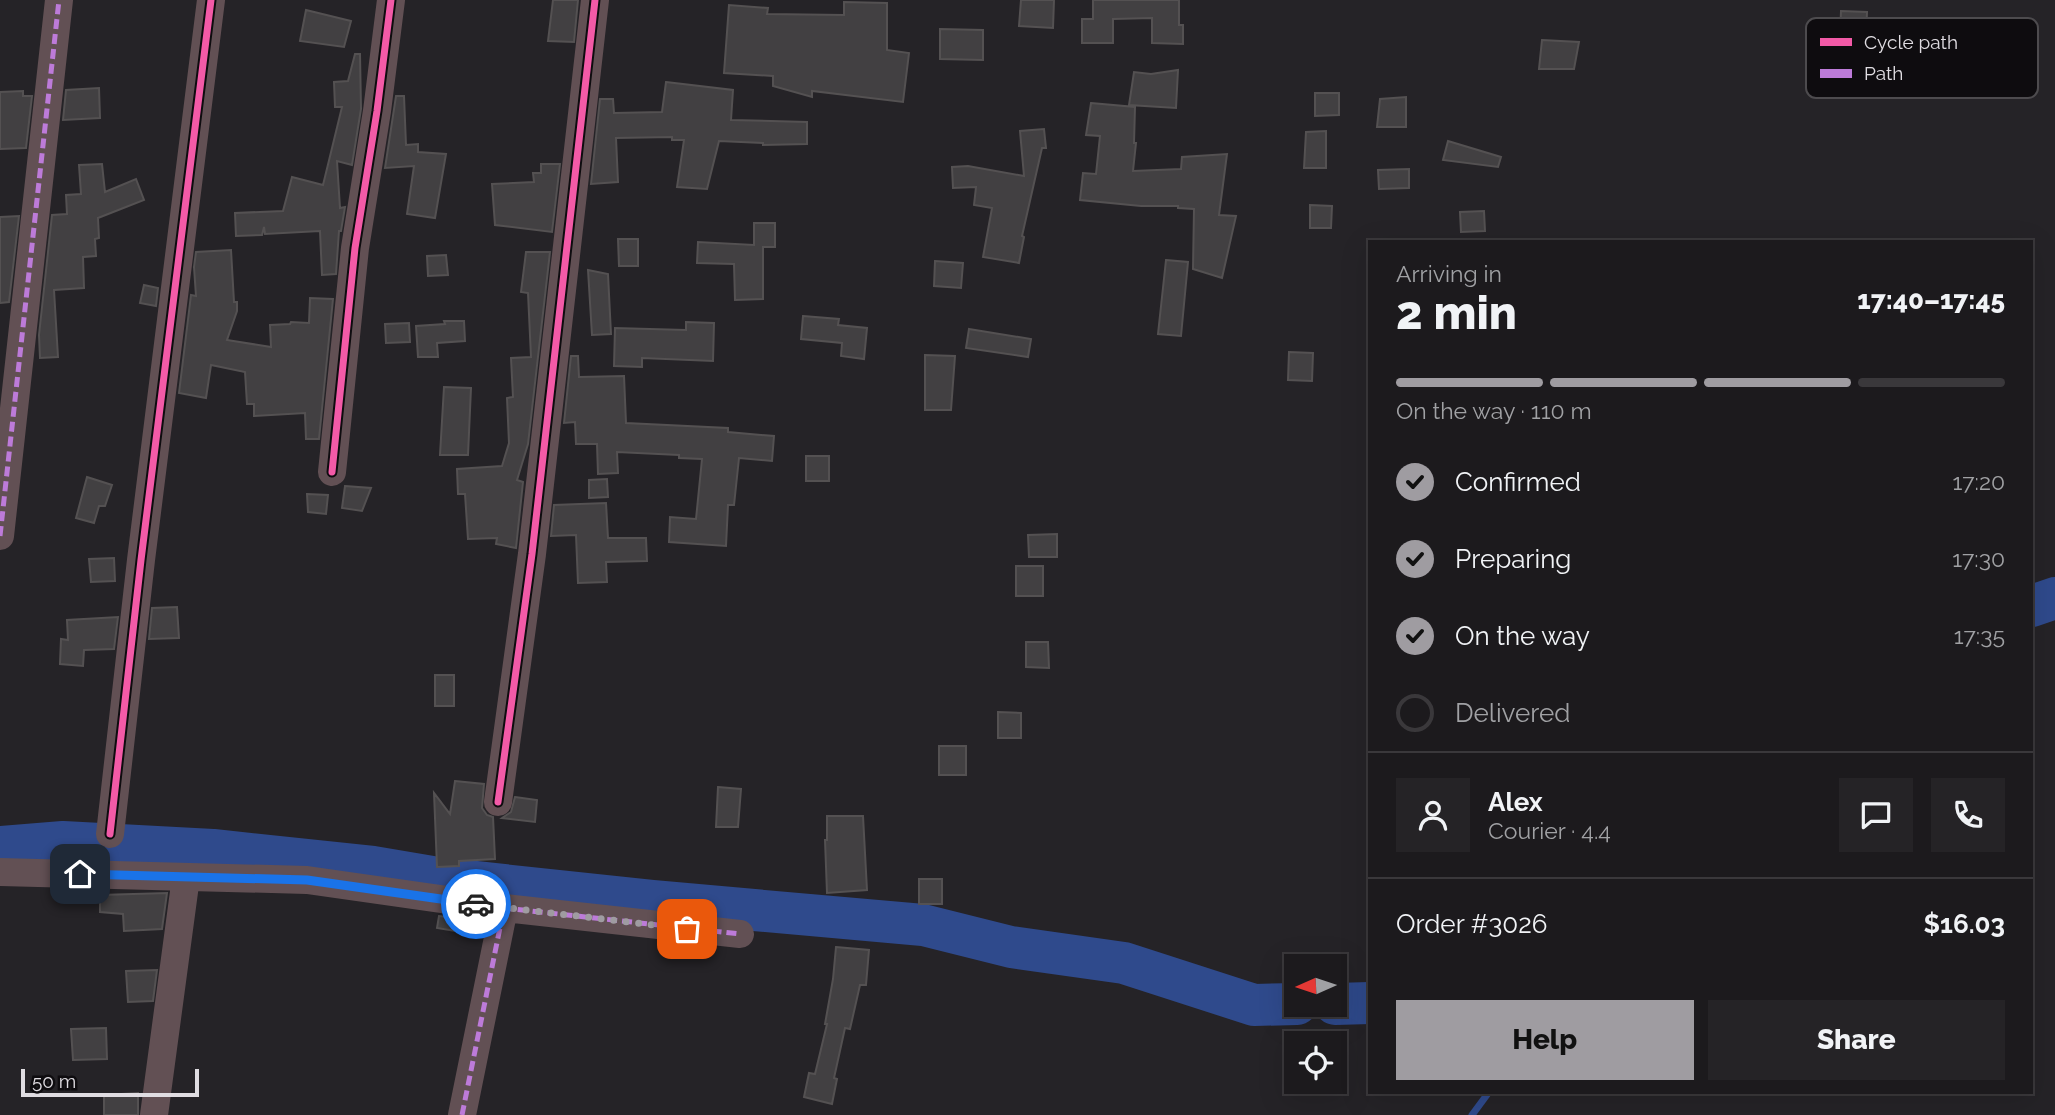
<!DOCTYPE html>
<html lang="en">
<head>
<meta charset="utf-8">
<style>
  body { margin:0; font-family:Raleway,sans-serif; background:#252326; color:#f1f3f6; height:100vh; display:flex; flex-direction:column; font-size:26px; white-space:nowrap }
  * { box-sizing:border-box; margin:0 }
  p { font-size:23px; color:#a0a1a4 }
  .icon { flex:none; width:38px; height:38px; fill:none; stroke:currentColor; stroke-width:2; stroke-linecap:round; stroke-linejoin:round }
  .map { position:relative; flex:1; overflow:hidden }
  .drawer { position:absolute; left:1368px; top:240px; width:665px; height:854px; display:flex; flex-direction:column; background:#1c1a1d; border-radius:0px; box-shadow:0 7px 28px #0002,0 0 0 2px #3a383b }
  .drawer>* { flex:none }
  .needle { width:46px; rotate:267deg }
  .controls { position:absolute; left:1284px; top:954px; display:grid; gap:14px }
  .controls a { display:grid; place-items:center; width:63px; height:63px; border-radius:0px; background:#1c1a1d; box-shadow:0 7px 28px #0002,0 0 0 2px #3a383b; font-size:35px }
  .scale { position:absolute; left:21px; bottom:18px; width:178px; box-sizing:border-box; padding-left:7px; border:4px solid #e0dde2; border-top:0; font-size:19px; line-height:24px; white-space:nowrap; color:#e0dde2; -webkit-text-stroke:5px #0e0c0f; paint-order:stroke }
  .pin { position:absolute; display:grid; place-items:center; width:60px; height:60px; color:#fff; margin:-30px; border-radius:14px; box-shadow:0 4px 10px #0006 }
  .courier { position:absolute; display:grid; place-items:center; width:70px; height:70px; margin:-35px; border:5px solid #1a73e8; border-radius:50%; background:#fff; color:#222; box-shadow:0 2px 9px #0007 }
  .head em { font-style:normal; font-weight:800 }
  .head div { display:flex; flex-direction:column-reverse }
  .head { display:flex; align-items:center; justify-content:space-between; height:119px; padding:0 28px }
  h1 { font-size:46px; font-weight:800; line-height:52px }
  .bar { display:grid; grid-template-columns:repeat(4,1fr); gap:10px 7px; align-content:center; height:84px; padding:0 28px }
  .bar i { height:9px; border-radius:5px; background:#3a383b }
  .bar .active { background:#9f9ca1 }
  .bar p { grid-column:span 4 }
  .line { display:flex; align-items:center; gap:18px; padding:0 28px; border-top:2px solid #3a383b }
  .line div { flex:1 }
  .round { display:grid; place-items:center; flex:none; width:74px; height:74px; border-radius:0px; background:#252326 }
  ol { padding:0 28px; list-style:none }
  li { display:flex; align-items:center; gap:21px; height:77px }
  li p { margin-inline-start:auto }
  li .icon { padding:7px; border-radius:50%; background:#9f9ca1; color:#111; stroke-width:4 }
  li:last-child { color:#a0a1a4 }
  li i { width:38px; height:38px; border:4px solid #3a383b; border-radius:50% }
  .primary-button { display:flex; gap:14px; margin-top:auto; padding:14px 28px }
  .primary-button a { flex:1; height:80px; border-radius:0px; background:#9f9ca1; color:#111; font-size:28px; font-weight:800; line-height:80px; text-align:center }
  .primary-button a+a { background:#252326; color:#f1f3f6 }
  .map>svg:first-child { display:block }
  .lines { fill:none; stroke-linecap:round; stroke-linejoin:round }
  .stream { stroke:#2f4a8c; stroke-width:7 }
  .river { stroke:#2f4a8c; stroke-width:42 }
  .building { fill:#424042; stroke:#545152; stroke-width:2 }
  .minor { stroke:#625054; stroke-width:28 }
  .quiet { stroke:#bd7bd9; stroke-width:5; stroke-dasharray:10 5; stroke-linecap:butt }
  .cycleway-casing { stroke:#0e0c0f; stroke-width:11 }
  .cycleway { stroke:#f35aa7; stroke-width:7 }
  .done { stroke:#9f9ca1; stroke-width:7; stroke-dasharray:0 12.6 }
  .route { stroke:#1a73e8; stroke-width:9 }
  .key { fill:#0e0c0f; stroke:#4d4b4e; stroke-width:2 }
  .key-label { font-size:19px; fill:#e0dde2 }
</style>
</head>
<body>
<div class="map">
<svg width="2055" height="1115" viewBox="0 0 2055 1115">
  <rect width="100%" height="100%" fill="#252327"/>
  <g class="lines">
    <path class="stream" d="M 1472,1115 L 1489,1092"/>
    <path class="river" d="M 2032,606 L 2055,598
      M 0,847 L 63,842 L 213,850 L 373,867 L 438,878 L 652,901 L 923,925 L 1011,947 L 1124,963 L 1254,1005 L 1297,1004
      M 1335,1004 L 1370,1003"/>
  </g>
  <path class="building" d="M 553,0 L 578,0 L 574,42 L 548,41 Z
    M 1021,0 L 1054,0 L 1053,28 L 1019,26 Z
    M 1093,0 L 1179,0 L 1179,25 L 1183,25 L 1183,44 L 1152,43 L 1152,18 L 1113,19 L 1113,43 L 1082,43 L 1082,19 L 1093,19 Z
    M 844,2 L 887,3 L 887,50 L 909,53 L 903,102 L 812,91 L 812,97 L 773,86 L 773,76 L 724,73 L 729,5 L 768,8 L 767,14 L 844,15 Z
    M 306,10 L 351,21 L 344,47 L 300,41 Z
    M 1841,11 L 1867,12 L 1866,38 L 1840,37 Z
    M 940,29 L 983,30 L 983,60 L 940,59 Z
    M 1542,40 L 1579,42 L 1574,69 L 1539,69 Z
    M 355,54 L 360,54 L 361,109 L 352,165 L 337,161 L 340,208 L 345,207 L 341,231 L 339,231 L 336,274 L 322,275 L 320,231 L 265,234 L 264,227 L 262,235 L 236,236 L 235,213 L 283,211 L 292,177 L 323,185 L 342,107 L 335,107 L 334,82 L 348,81 Z
    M 1178,70 L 1176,108 L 1129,105 L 1134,72 L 1151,74 Z
    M 666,82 L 733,90 L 731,120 L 807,122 L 807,144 L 763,145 L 763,143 L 719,141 L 707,189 L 677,187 L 684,140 L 672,140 L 672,137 L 616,138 L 618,182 L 591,184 L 600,99 L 613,99 L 614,113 L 662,112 Z
    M 99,88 L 100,118 L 63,120 L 66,90 Z
    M 23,91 L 23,96 L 32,96 L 26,148 L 0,149 L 0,92 Z
    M 1315,93 L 1339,93 L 1339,115 L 1315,116 Z
    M 396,96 L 404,96 L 406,145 L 418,144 L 418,152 L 446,154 L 435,218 L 407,214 L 414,166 L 385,168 Z
    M 1406,97 L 1406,127 L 1377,127 L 1380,99 Z
    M 1091,103 L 1135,107 L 1134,143 L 1136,143 L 1133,171 L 1181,169 L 1182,157 L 1227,154 L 1219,215 L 1236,216 L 1222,278 L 1193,269 L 1194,209 L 1178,208 L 1178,206 L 1141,206 L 1080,200 L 1083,173 L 1096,174 L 1100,136 L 1086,135 Z
    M 1044,129 L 1046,148 L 1042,148 L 1022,236 L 1024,237 L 1019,263 L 983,257 L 992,208 L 974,205 L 976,187 L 953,188 L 952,167 L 968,166 L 1024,176 L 1020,131 Z
    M 1326,131 L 1326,168 L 1304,168 L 1306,132 Z
    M 1448,141 L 1501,157 L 1498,167 L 1443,160 Z
    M 102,164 L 105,192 L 136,179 L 144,200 L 98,218 L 99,238 L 95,239 L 96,256 L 83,257 L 84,288 L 54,290 L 58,357 L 40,358 L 39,335 L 52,215 L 67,214 L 66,195 L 81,194 L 79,165 Z
    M 541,164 L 560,164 L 552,232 L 495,225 L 492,184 L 534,182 L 533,173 L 541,173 Z
    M 1409,169 L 1409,188 L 1379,189 L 1378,170 Z
    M 1310,205 L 1332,206 L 1331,228 L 1310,228 Z
    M 1484,211 L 1485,231 L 1461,232 L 1460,212 Z
    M 19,216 L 9,302 L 0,303 L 0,217 Z
    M 754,223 L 775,223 L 775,247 L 763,247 L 763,299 L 735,300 L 734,264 L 697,263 L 698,242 L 754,245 Z
    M 618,239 L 638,239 L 638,266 L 619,266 Z
    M 231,250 L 234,302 L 237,302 L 237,311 L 227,340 L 271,347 L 270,325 L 290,324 L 291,322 L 309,323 L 310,298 L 333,299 L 319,439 L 306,439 L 305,413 L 254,416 L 254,404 L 247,404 L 245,372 L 211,365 L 206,398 L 179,393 L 191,295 L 196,296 L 194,267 L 196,252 Z
    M 526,252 L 550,252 L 528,444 L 517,480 L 523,482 L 516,548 L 496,544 L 497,538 L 468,539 L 465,494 L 458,494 L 457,469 L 502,466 L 509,443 L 507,398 L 513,397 L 511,358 L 531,357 L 528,293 L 521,292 Z
    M 446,255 L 448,275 L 428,276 L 427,256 Z
    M 1166,260 L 1188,262 L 1181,336 L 1158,334 Z
    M 935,261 L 963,263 L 961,288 L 934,286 Z
    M 588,270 L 608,274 L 611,334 L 592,335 Z
    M 144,285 L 158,288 L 156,306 L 140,303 Z
    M 803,316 L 839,319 L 838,325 L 867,328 L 864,359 L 841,356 L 842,343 L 801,339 Z
    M 444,321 L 464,321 L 465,341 L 437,343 L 438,357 L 418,357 L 416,326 L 445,324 Z
    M 686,322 L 714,323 L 713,361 L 642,358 L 642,367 L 614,366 L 615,328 L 686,330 Z
    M 409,323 L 410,342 L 386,343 L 385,324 Z
    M 969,329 L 1031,339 L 1028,357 L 966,348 Z
    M 1289,352 L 1313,353 L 1312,381 L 1288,380 Z
    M 925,355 L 955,356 L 951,410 L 925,410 Z
    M 571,356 L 578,356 L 579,377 L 624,376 L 626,423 L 728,428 L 728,432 L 774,436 L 772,461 L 739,458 L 734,505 L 728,505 L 726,546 L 669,542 L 670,517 L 696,519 L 702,459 L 679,458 L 679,455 L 617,452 L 618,473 L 598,474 L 597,444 L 576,444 L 575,422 L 564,423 Z
    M 444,387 L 471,388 L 468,455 L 440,455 Z
    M 806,456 L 829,456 L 829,481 L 806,481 Z
    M 87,477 L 112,485 L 105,506 L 99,506 L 94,523 L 76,518 Z
    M 607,479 L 608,497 L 589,498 L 589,480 Z
    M 345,486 L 371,488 L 362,511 L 342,508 Z
    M 307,494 L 328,495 L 326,514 L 308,512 Z
    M 606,503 L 608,538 L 646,538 L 647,561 L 606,562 L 607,582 L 578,583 L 576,535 L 551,536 L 554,505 Z
    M 1057,534 L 1057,557 L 1029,557 L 1028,535 Z
    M 114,558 L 115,581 L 91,582 L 89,559 Z
    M 1016,566 L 1043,566 L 1043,596 L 1016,596 Z
    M 177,607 L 179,638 L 149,639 L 152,608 Z
    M 118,617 L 114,649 L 84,650 L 83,666 L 60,664 L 61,639 L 68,640 L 67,620 Z
    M 1026,642 L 1048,642 L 1049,668 L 1026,667 Z
    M 435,675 L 454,675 L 454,706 L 435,706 Z
    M 998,712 L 1021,713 L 1021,738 L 998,738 Z
    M 939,746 L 966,746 L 966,775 L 939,775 Z
    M 455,781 L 484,784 L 482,808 L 487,815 L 493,817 L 495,859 L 459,861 L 459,866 L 437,867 L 434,793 L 450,814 Z
    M 718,787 L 741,789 L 738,827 L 716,827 Z
    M 515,797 L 537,800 L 535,822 L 502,818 L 511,812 Z
    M 827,816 L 863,816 L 867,890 L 827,893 L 825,840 L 827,840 Z
    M 919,879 L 942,879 L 942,904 L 919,904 Z
    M 167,893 L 162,929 L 124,931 L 123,914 L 100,912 L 100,895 Z
    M 439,916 L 476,921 L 474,934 L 437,928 Z
    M 836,947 L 869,950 L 866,985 L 860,985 L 850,1029 L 845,1028 L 834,1078 L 837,1079 L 832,1104 L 804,1097 L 809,1073 L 815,1074 L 827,1024 L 825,1024 L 833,979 Z
    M 157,970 L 153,1001 L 128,1002 L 126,971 Z
    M 106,1028 L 107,1059 L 73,1060 L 71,1029 Z
    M 138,1093 L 138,1115 L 104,1115 L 104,1095 Z"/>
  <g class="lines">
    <path class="minor" d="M 332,472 L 355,248 L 377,111 L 391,0
      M 0,536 L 59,0
      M 498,802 L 532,554 L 595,0
      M 110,834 L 141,560 L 211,0
      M 0,872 L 307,880 L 504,908 L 740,934
      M 154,1115 L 186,877
      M 462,1115 L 504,908"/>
    <path class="quiet" d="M 0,536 L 59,0
      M 462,1115 L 504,908 L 740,934"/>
    <g class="cycleway-casing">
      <path id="cycleway" d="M 332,472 L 355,248 L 377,111 L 391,0
        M 498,802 L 532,554 L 595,0
        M 110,834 L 141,560 L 211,0"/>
    </g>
    <use href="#cycleway" class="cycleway"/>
  </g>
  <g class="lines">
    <path class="done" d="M 476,904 L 687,929"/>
    <path class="route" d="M 80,874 L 307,880 L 476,904"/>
  </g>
  <rect x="1806" y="18" width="232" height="80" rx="10" class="key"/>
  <rect x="1820" y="38" width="32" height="8" fill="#f35aa7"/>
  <rect x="1820" y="69" width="32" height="9" fill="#bd7bd9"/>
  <g class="key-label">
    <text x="1864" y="49">Cycle path</text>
    <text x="1864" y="80">Path</text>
  </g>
</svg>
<div class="controls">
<a><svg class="needle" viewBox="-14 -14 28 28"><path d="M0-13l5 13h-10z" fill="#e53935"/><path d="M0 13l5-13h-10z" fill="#a0a1a4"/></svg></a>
<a><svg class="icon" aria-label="locate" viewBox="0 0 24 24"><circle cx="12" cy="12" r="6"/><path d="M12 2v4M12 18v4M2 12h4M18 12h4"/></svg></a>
</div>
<div class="scale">50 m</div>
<div class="pin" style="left:687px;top:929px;background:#ea580c"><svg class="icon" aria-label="bag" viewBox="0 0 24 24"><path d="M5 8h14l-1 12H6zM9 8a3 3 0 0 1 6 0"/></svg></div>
<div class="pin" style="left:80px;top:874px;background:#1f2937"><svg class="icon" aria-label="home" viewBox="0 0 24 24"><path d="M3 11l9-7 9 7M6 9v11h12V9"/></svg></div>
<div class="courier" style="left:476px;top:904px"><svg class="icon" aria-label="car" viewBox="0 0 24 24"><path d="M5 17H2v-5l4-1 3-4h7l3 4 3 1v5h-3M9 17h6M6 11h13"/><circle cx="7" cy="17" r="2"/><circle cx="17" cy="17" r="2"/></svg></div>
<section class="drawer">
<div class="head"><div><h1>2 min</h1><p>Arriving in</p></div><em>17:40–17:45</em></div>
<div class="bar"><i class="active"></i><i class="active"></i><i class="active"></i><i></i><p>On the way · 110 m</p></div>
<ol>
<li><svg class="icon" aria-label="check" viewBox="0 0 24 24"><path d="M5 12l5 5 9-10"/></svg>Confirmed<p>17:20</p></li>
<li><svg class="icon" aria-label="check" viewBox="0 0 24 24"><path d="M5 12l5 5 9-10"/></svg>Preparing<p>17:30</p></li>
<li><svg class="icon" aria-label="check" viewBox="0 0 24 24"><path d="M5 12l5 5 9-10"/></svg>On the way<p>17:35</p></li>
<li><i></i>Delivered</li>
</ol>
<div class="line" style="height:126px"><a class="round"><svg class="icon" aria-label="person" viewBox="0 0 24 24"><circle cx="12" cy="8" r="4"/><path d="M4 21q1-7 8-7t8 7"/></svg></a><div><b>Alex</b><p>Courier · 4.4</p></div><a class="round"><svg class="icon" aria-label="chat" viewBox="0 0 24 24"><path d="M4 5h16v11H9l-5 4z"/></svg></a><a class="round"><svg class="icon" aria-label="phone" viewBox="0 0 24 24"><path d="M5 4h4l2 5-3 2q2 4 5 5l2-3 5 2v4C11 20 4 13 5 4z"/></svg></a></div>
<div class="line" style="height:91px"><div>Order #3026</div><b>$16.03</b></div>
<div class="primary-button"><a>Help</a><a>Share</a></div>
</section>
</div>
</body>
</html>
